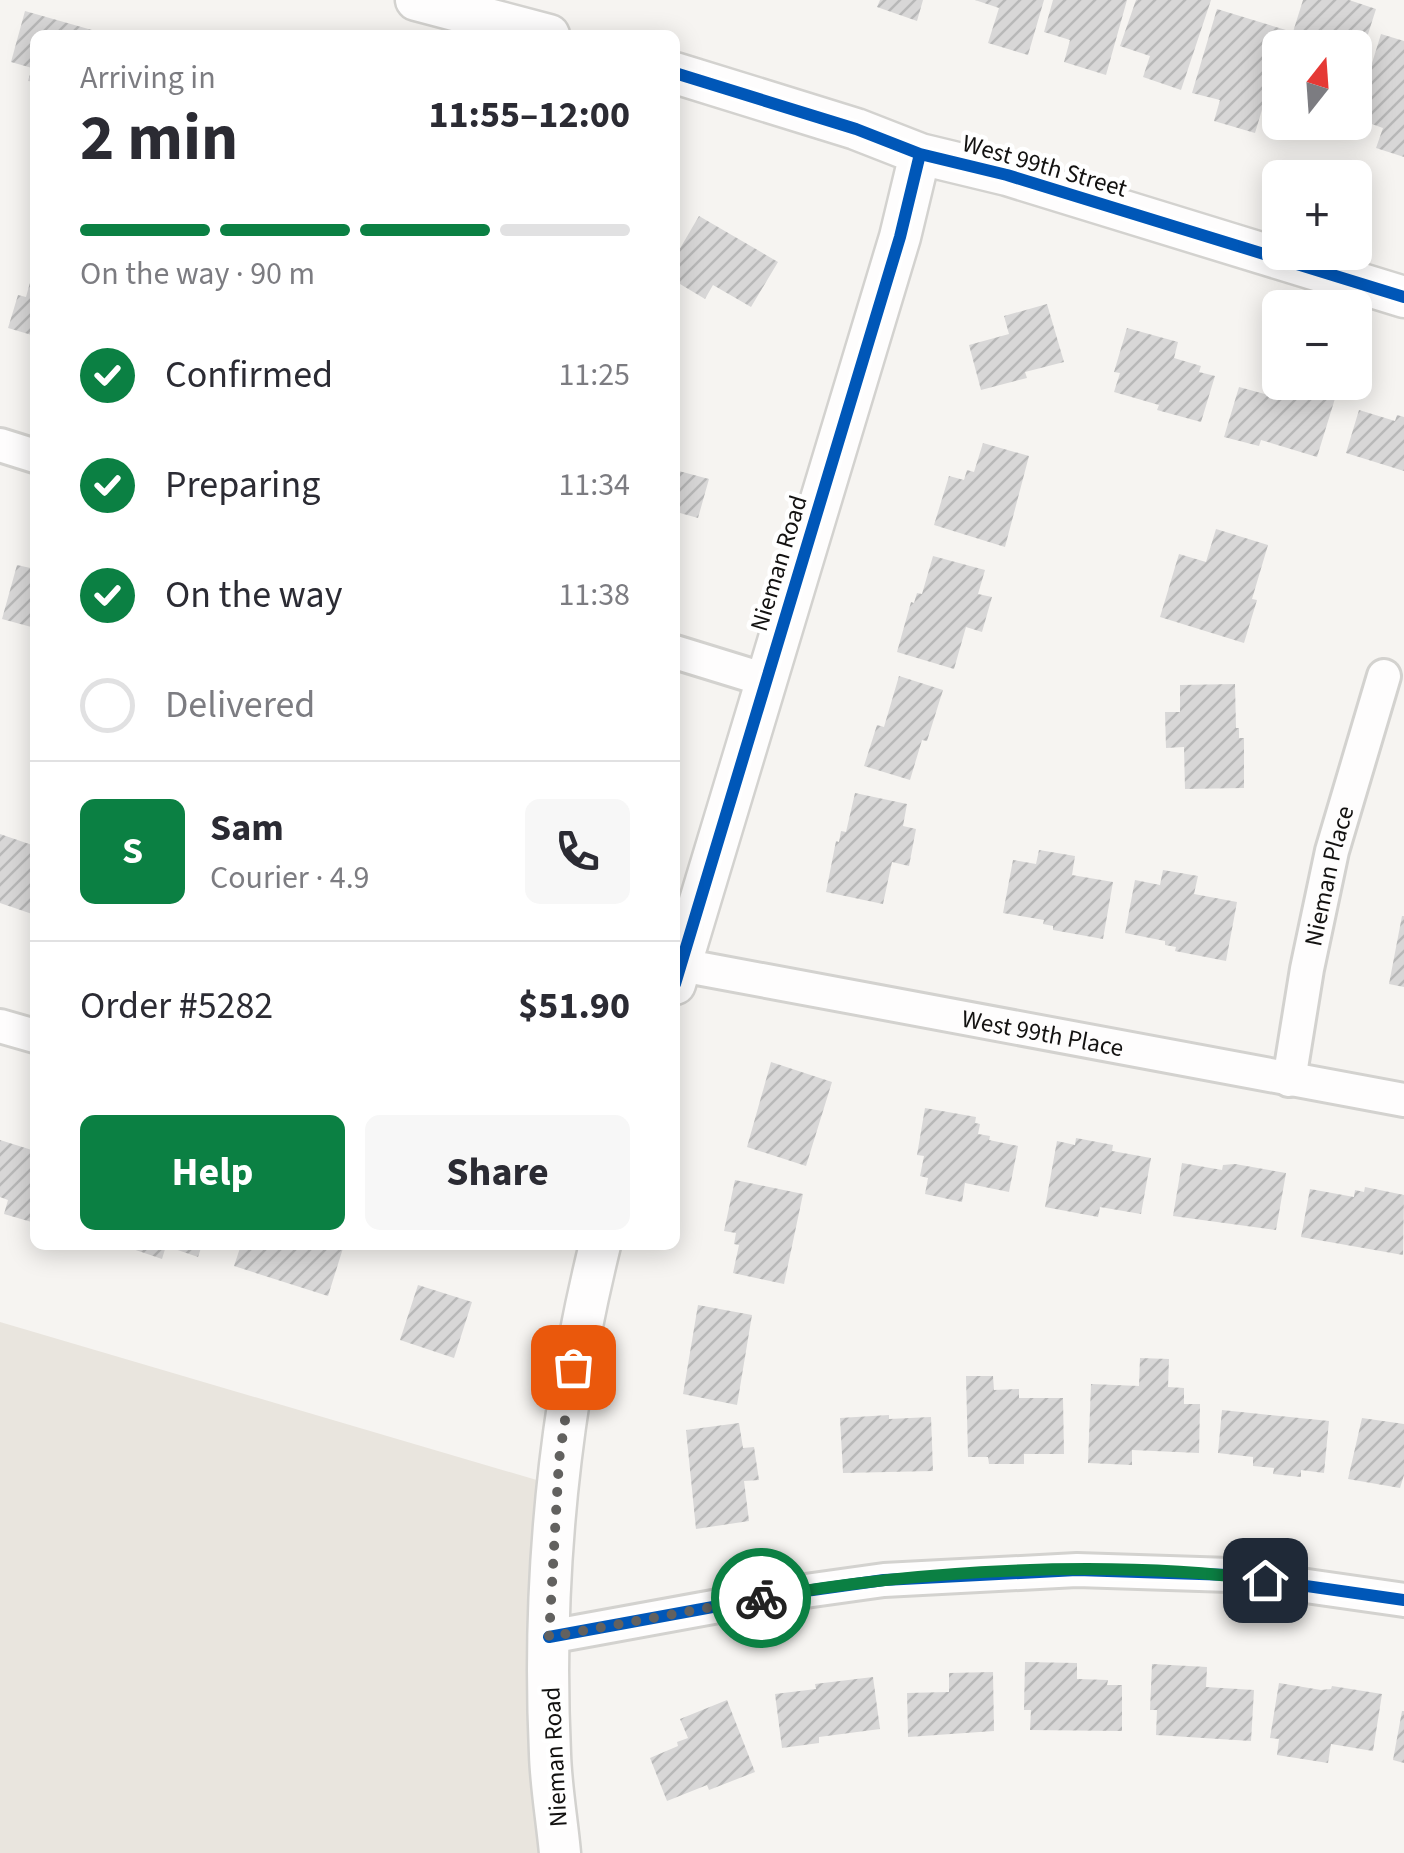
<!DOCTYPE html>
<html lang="en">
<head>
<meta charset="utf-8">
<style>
  body { margin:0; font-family:"Source Sans 3",sans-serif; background:#f7f7f7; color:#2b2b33; height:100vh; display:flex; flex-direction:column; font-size:38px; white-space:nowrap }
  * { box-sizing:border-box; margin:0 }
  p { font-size:32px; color:#7c7c81 }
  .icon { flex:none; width:55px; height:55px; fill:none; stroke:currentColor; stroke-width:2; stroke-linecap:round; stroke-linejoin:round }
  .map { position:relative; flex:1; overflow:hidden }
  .drawer { position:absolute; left:30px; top:30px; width:650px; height:1220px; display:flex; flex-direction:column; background:#fff; border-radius:15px; box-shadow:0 5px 25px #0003 }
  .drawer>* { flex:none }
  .needle { width:65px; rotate:17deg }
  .tools { position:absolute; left:1262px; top:30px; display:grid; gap:20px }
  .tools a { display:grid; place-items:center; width:110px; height:110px; border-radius:15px; background:#fff; box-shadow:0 5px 25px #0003; font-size:50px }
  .pin { position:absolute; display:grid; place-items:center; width:85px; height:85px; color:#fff; margin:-42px; border-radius:20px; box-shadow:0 5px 15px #0006 }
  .courier { position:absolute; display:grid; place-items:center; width:100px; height:100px; margin:-50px; border:8px solid #0b8043; border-radius:50%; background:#fff; color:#222; box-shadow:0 2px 12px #0007 }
  .head em { font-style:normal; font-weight:700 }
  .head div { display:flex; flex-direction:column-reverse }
  .head { display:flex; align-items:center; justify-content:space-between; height:170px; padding:0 50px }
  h1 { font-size:65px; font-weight:700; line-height:75px }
  .bar { display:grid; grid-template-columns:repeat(4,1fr); gap:15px 10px; align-content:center; height:120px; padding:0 50px }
  .bar i { height:12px; border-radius:8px; background:#e1e1e2 }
  .bar .on { background:#0b8043 }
  .bar p { grid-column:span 4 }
  .line { display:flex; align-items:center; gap:25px; padding:0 50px; border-top:2px solid #e1e1e2 }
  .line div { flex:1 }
  .round { display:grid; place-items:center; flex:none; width:105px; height:105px; border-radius:15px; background:#f7f7f7 }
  ol { padding:0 50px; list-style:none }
  li { display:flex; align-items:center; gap:30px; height:110px }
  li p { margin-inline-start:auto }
  li .icon { padding:10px; border-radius:50%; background:#0b8043; color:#fff; stroke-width:4 }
  li:last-child { color:#7c7c81 }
  li i { width:55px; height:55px; border:5px solid #e1e1e2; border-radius:50% }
  .button { display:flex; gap:20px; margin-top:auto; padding:20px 50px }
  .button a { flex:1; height:115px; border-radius:15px; background:#0b8043; color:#fff; font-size:40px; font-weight:700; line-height:115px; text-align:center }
  .button a+a { background:#f7f7f7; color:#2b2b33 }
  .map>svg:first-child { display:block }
  .built { fill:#e9e5de }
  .building { fill:url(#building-hatch) }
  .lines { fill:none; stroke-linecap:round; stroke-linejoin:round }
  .minor-casing { stroke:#d3d2cf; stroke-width:38 }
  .tertiary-casing { stroke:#d3d2cf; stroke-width:45 }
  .minor { stroke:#fefdfd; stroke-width:32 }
  .tertiary { stroke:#fefdfd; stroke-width:40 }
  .cycleway-casing { stroke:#fff; stroke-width:19 }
  .cycleway { stroke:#0057b8; stroke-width:12 }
  .done { stroke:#62615f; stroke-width:10; stroke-dasharray:0 18 }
  .route { stroke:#0b8043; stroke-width:12 }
  .labels { text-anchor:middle; stroke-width:9; stroke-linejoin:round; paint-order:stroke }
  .street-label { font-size:25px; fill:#131211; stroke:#fff }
</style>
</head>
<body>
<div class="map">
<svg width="1404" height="1853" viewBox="0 0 1404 1853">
  <defs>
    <pattern id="building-hatch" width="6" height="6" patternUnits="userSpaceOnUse" patternTransform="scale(2.5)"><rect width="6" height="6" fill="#d8d7d7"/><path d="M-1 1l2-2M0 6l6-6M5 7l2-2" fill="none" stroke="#b8b8b8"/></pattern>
  </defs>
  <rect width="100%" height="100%" fill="#f6f4f1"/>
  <path class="built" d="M 0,1322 L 557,1486 L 560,1853 L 0,1853 Z"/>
  <path class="building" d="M 880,0 L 923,0 L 917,21 L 877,7 Z
    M 975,0 L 1044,0 L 1028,55 L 988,43 L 999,8 Z
    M 1053,0 L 1127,0 L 1106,75 L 1064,62 L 1070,40 L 1044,32 Z
    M 1136,0 L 1211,0 L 1181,90 L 1143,77 L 1150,56 L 1120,46 Z
    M 1303,0 L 1349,0 L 1376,9 L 1356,72 L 1355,48 L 1288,48 Z
    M 1217,9 L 1286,30 L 1255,133 L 1214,121 L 1220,100 L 1192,93 Z
    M 25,11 L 106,34 L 106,35 L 35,35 L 35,82 L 28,81 L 32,68 L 11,62 Z
    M 1381,34 L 1404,41 L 1404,157 L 1376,148 L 1383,128 L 1355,118 Z
    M 699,216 L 778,262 L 751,307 L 713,285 L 705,299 L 675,281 L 675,257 Z
    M 31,279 L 35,280 L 35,336 L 8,328 L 18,295 L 26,297 Z
    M 1047,304 L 1064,362 L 1025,372 L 1027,378 L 981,390 L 969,345 L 1009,334 L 1004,316 Z
    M 1127,328 L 1178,342 L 1174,358 L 1201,366 L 1199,372 L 1215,376 L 1201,422 L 1157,410 L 1159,405 L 1114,392 L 1120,373 L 1114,372 Z
    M 1288,382 L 1305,382 L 1337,392 L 1317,457 L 1261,440 L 1259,446 L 1224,437 L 1239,387 L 1272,396 L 1273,392 L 1284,395 Z
    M 1359,410 L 1395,421 L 1397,415 L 1404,417 L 1404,471 L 1346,453 Z
    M 983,443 L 1029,456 L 1005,547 L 934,525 L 949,476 L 964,480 L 967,470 L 974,472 Z
    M 675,470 L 709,479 L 698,518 L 680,513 L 676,528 Z
    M 1216,529 L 1268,545 L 1252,599 L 1257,600 L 1244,643 L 1160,617 L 1179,554 L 1206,562 Z
    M 933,556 L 985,570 L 978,594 L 992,597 L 982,632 L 966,627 L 954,669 L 897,652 L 911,602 L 914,603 L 917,593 L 922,594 Z
    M 17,565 L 35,569 L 35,628 L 2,619 Z
    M 899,676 L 943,690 L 927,741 L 922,740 L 910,780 L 864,766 L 877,725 L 884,727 Z
    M 1235,684 L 1236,728 L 1239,728 L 1239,738 L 1244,738 L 1244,788 L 1185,789 L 1184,747 L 1166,748 L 1165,712 L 1180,712 L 1180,685 Z
    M 855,793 L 907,804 L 903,826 L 916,829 L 909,866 L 892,862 L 883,904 L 826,892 L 836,841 L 839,842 L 841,831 L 846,832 Z
    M 0,834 L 35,846 L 35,915 L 0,903 Z
    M 1039,850 L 1075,856 L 1072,875 L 1113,882 L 1103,939 L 1053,930 L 1053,926 L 1043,924 L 1044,920 L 1003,913 L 1013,860 L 1036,864 Z
    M 1163,870 L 1198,876 L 1194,894 L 1237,902 L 1226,961 L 1175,951 L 1176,947 L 1165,945 L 1165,941 L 1125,933 L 1135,880 L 1160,885 Z
    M 1402,916 L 1404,916 L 1404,987 L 1389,984 Z
    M 771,1062 L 832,1082 L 806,1166 L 747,1147 Z
    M 925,1108 L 976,1117 L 975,1123 L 980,1124 L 978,1134 L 990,1136 L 989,1140 L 1018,1146 L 1009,1192 L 965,1183 L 962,1202 L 925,1194 L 928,1178 L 920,1176 L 924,1156 L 917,1155 Z
    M 1076,1138 L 1113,1145 L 1112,1151 L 1151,1158 L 1141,1214 L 1100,1207 L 1098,1217 L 1045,1207 L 1057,1141 L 1075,1145 Z
    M 0,1140 L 35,1151 L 35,1223 L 4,1214 L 8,1200 L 0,1197 Z
    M 1182,1163 L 1222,1170 L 1223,1165 L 1235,1164 L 1286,1173 L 1276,1230 L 1173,1216 Z
    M 735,1180 L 803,1194 L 784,1284 L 733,1273 L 739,1245 L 734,1244 L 736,1233 L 724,1231 Z
    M 1365,1187 L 1404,1195 L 1403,1255 L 1301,1237 L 1310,1189 L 1354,1197 L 1355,1190 L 1364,1192 Z
    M 121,1245 L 202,1245 L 198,1257 L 166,1246 L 162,1259 Z
    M 241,1245 L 344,1245 L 328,1296 L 234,1266 Z
    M 418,1285 L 472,1302 L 454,1358 L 400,1340 Z
    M 698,1305 L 752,1315 L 737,1405 L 683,1394 Z
    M 1140,1358 L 1169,1359 L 1168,1387 L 1184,1388 L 1184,1404 L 1200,1404 L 1199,1453 L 1132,1450 L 1132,1465 L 1088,1463 L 1091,1384 L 1139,1386 Z
    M 966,1376 L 993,1376 L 994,1390 L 1019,1389 L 1019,1398 L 1063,1398 L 1064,1454 L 1024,1454 L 1024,1464 L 989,1464 L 988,1457 L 968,1457 Z
    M 1222,1410 L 1329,1421 L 1324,1473 L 1301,1470 L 1301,1477 L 1273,1474 L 1274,1468 L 1253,1466 L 1253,1457 L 1218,1453 Z
    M 889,1415 L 889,1419 L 931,1417 L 933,1471 L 843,1473 L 840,1418 Z
    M 1362,1418 L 1404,1424 L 1404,1475 L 1400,1488 L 1348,1479 Z
    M 739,1423 L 743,1448 L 754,1447 L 759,1480 L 744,1481 L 749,1521 L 696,1529 L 686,1430 Z
    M 1025,1662 L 1077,1663 L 1077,1679 L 1108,1680 L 1107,1685 L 1122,1685 L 1122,1731 L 1030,1730 L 1031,1710 L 1024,1710 Z
    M 1152,1664 L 1207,1667 L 1206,1687 L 1254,1690 L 1251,1741 L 1156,1735 L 1157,1710 L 1150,1710 Z
    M 993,1672 L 994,1731 L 908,1737 L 907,1693 L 949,1692 L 949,1673 Z
    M 873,1677 L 880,1729 L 819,1737 L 819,1743 L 782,1748 L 775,1694 L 816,1689 L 815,1684 Z
    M 1279,1683 L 1321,1690 L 1331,1689 L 1332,1686 L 1382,1694 L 1373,1751 L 1331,1744 L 1328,1763 L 1277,1755 L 1279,1739 L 1270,1738 Z
    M 727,1700 L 755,1772 L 709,1790 L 707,1785 L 667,1801 L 650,1758 L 678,1746 L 677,1742 L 688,1738 L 680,1719 Z
    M 1402,1711 L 1404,1711 L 1404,1763 L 1393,1760 Z"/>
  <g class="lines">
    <g class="minor-casing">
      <g id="minor">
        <path d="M 0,445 L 35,456"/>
        <path d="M 675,652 L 766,680"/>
        <path id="s1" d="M 681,965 L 1404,1100"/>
        <path d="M 0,1026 L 35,1036"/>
        <path id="s2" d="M 1289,1080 L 1307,969 L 1332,851 L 1384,676"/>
        <path d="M 549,1637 L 784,1594 L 884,1580 L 1077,1570 L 1230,1575 L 1404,1600"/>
      </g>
    </g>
    <g class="tertiary-casing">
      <path id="tertiary" d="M 416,0 L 549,35
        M 675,73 L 856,129 L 920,154 L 1007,175 L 1404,297
        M 675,984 L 900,237 L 920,154
        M 560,1853 C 557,1820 551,1787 550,1754 C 542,1583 559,1411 600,1245"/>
    </g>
    <use href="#minor" class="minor"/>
    <use href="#tertiary" class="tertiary"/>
    <g class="cycleway-casing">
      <path id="cycleway" d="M 675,73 L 856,129 L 920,154 L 1007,175 L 1404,297
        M 675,984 L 900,237 L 920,154
        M 549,1637 L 784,1594 L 884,1580 L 1077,1570 L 1230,1575 L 1404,1600"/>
    </g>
    <use href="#cycleway" class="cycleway"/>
  </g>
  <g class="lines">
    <path class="done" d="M 573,1367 L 559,1460 L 549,1637 L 761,1598"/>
    <path class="route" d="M 761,1598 C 917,1570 1108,1559 1265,1580"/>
  </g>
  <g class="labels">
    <g class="street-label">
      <text transform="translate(1045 165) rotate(16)" y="9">West 99th Street</text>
      <text transform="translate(778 563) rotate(-73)" y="9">Nieman Road</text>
      <text dy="9" stroke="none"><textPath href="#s2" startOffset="208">Nieman Place</textPath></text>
      <text dy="9" stroke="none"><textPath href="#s1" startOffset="368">West 99th Place</textPath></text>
      <text transform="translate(554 1757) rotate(-93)" y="9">Nieman Road</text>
    </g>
  </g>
</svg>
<div class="tools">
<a><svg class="needle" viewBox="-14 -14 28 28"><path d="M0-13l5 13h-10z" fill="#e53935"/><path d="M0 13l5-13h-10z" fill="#7c7c81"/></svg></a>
<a>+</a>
<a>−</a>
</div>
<div class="pin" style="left:573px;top:1367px;background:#ea580c"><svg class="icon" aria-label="bag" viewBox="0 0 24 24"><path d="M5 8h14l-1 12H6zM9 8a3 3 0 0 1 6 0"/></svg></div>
<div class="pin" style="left:1265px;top:1580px;background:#1f2937"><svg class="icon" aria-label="home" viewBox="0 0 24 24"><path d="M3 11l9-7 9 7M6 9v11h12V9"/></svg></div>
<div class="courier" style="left:761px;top:1598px"><svg class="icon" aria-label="bike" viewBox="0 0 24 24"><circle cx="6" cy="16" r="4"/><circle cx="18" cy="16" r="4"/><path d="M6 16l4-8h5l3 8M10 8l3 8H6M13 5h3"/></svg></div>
<section class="drawer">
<div class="head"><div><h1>2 min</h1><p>Arriving in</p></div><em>11:55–12:00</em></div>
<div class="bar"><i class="on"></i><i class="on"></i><i class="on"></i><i></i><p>On the way · 90 m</p></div>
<ol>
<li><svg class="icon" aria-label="check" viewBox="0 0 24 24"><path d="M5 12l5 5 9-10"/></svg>Confirmed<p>11:25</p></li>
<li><svg class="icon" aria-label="check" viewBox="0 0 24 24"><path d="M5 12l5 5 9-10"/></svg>Preparing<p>11:34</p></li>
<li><svg class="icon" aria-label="check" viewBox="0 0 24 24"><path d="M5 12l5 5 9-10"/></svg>On the way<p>11:38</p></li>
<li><i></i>Delivered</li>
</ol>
<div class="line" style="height:180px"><b class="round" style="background:#0b8043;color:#fff">S</b><div><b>Sam</b><p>Courier · 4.9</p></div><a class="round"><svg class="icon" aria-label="phone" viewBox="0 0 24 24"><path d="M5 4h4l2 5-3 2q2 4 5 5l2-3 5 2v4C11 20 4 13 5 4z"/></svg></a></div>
<div class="line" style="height:130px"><div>Order #5282</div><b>$51.90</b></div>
<div class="button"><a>Help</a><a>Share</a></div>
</section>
</div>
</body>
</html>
